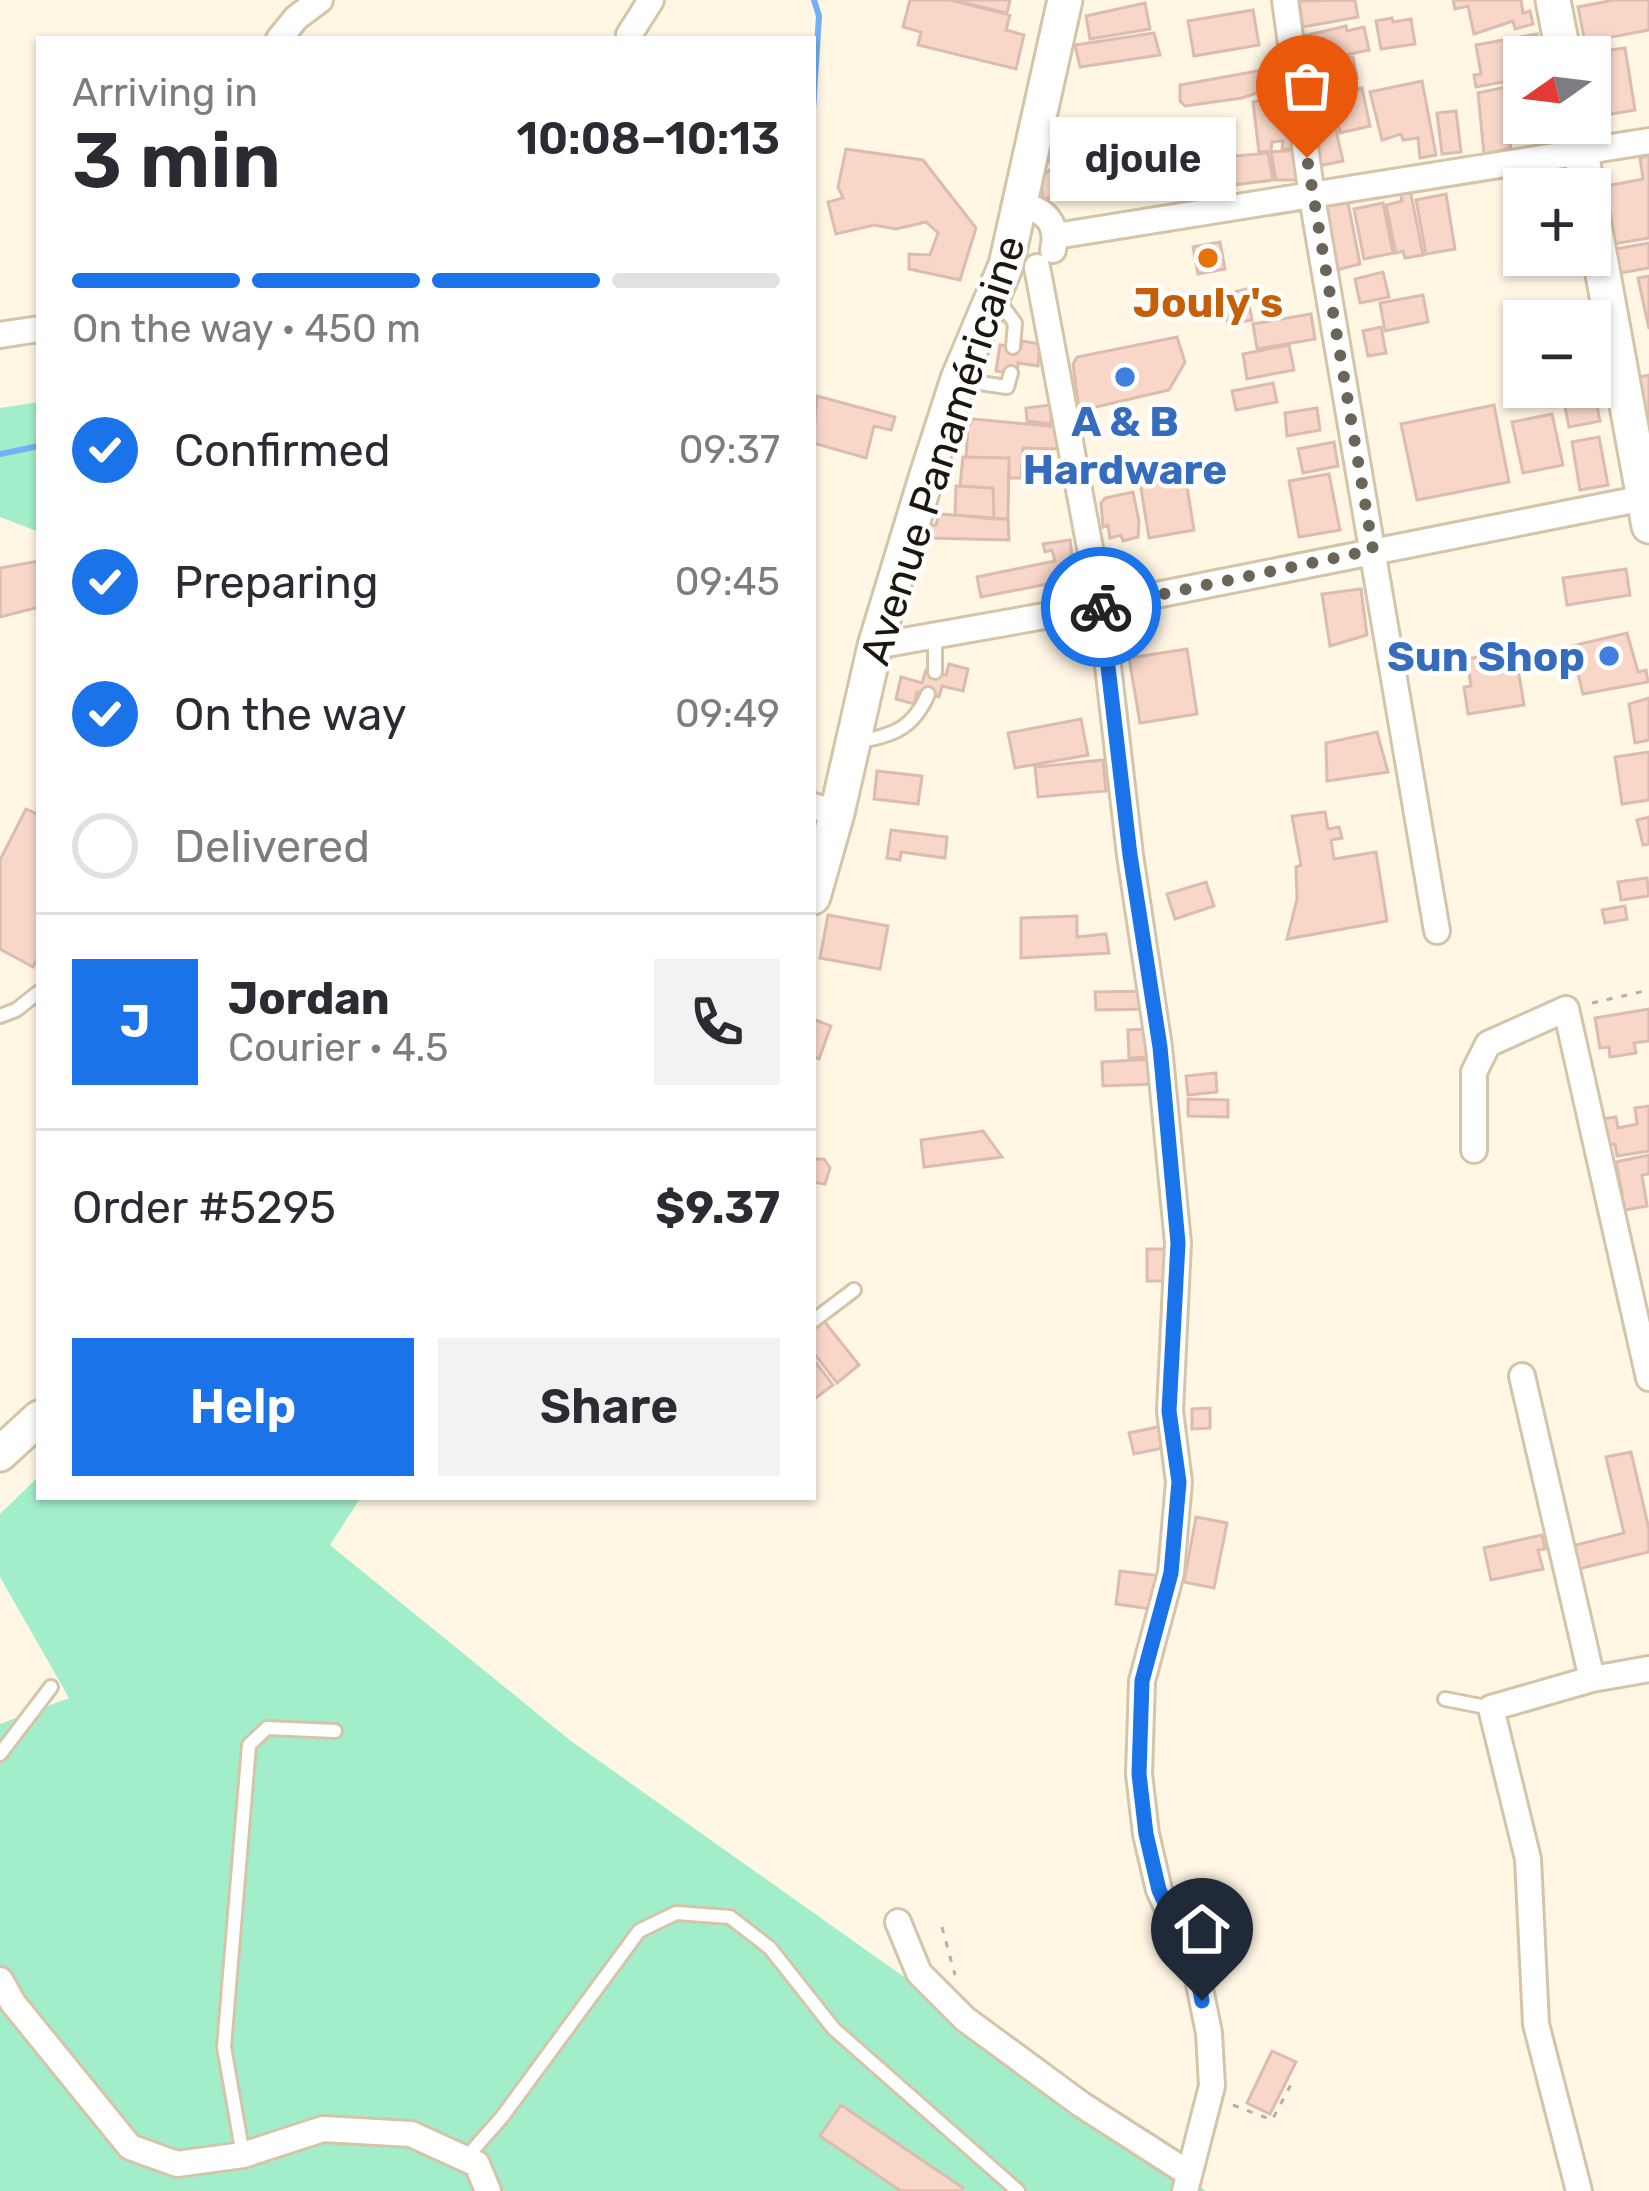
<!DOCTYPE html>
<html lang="en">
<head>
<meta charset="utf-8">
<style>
  body { margin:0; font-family:Rubik,sans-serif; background:#f2f2f3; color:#2b2b33; height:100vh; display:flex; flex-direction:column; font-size:45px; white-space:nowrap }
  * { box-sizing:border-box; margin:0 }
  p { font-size:39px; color:#7c7c81 }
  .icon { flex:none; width:66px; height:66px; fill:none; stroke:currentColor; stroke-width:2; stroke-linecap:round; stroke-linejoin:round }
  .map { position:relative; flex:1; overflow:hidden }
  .details { position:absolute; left:36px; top:36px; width:780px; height:1464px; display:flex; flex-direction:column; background:#fff; border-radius:0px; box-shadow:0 3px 9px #0004 }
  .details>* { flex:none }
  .needle { width:78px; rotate:256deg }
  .tools { position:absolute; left:1503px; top:36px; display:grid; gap:24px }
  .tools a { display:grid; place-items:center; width:108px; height:108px; border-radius:0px; background:#fff; box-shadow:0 3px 9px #0004; font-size:60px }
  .pin { position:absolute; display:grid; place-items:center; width:102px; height:102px; color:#fff; margin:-123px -51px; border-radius:50% 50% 50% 0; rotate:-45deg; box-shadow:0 0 12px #0007 }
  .pin .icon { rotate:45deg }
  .courier { position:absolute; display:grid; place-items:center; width:120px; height:120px; margin:-60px; border:9px solid #1a73e8; border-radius:50%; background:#fff; color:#222; box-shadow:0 3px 15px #0007 }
  .bubble { position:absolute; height:84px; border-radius:0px; background:#fff; box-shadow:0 3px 9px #0004; font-size:39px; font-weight:600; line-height:84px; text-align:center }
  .overview em { font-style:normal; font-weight:600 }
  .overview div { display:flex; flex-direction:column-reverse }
  .overview { display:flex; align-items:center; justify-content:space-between; height:204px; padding:0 36px }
  h1 { font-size:78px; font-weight:600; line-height:90px }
  .bar { display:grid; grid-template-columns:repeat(4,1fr); gap:18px 12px; align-content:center; height:144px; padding:0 36px }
  .bar i { height:15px; border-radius:9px; background:#e1e1e2 }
  .bar .on { background:#1a73e8 }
  .bar p { grid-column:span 4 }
  .line { display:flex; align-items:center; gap:30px; padding:0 36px; border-top:3px solid #e1e1e2 }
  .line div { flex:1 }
  .round { display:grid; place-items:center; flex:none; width:126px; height:126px; border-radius:0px; background:#f2f2f3 }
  ol { padding:0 36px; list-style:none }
  li { display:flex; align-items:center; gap:36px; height:132px }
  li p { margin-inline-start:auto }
  li .icon { padding:12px; border-radius:50%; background:#1a73e8; color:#fff; stroke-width:4 }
  li:last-child { color:#7c7c81 }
  li i { width:66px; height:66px; border:6px solid #e1e1e2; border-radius:50% }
  .cta { display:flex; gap:24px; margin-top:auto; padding:24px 36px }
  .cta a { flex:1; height:138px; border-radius:0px; background:#1a73e8; color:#fff; font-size:48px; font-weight:600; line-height:138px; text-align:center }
  .cta a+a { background:#f2f2f3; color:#2b2b33 }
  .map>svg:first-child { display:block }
  .green { fill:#a3eeca }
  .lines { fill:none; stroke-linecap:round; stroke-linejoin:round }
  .stream { stroke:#71b1f5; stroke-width:6 }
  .building { fill:#f8d7c8; stroke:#dcbcae; stroke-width:3 }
  .lane-casing { stroke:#d4c5a9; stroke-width:18 }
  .street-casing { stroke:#d4c5a9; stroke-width:30 }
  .secondary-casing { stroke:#d4c5a9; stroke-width:39 }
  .path { stroke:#b8b0a0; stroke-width:3; stroke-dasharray:6 9; stroke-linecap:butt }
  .lane { stroke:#fff; stroke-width:12 }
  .street { stroke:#fff; stroke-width:24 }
  .secondary { stroke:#fff; stroke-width:33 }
  .done { stroke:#6b6558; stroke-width:12; stroke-dasharray:0 21.6 }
  .route { stroke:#1a73e8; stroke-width:15 }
  .food-dot { fill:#e8710a; stroke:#fff; stroke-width:4.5 }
  .shop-dot { fill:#3f7fe0; stroke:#fff; stroke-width:4.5 }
  .labels { text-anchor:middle; stroke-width:9; stroke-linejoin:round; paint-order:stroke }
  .food-label { font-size:42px; font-weight:bold; fill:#c56008; stroke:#fff }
  .shop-label { font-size:42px; font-weight:bold; fill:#366cbe; stroke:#fff }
  .street-label { font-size:42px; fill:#1c170c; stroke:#fff }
</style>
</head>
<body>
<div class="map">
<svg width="1649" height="2191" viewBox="0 0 1649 2191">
  <rect width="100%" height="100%" fill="#fff6e4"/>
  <path class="green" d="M 39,402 L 39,532 L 0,517 L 0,408 Z
    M 39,1476 L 39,1497 L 361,1497 L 330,1545 L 571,1741 L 1206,2191 L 0,2191 L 0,1724 L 69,1698 L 0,1577 L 0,1514 Z"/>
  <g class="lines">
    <path class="stream" d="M 813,110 L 819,16 L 814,0
      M 0,454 L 39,446"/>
  </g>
  <path class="building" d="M 910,0 L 950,0 L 1010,15 L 1006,30 L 1024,35 L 1016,69 L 918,45 L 921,32 L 903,27 Z
    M 952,0 L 1010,0 L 1007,13 Z
    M 1355,0 L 1358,17 L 1303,27 L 1299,1 Z
    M 1453,0 L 1521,0 L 1523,13 L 1530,11 L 1533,24 L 1515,29 L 1513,21 L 1474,34 L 1468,6 L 1455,9 Z
    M 1614,0 L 1649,0 L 1649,30 L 1585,42 L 1578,7 Z
    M 1145,3 L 1150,29 L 1090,39 L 1086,16 Z
    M 1253,10 L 1259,45 L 1194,56 L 1188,21 Z
    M 1392,18 L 1393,22 L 1411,19 L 1415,44 L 1381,49 L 1376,21 Z
    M 1346,26 L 1347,31 L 1364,27 L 1369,50 L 1307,63 L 1303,36 Z
    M 1154,33 L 1160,55 L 1080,67 L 1075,45 Z
    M 1537,34 L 1540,57 L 1524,57 L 1524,78 L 1476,87 L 1474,75 L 1481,74 L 1476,45 Z
    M 1625,48 L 1635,110 L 1594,117 L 1590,57 L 1584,54 Z
    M 1353,57 L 1357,78 L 1311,87 L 1307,67 Z
    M 1263,70 L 1266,90 L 1242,98 L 1185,106 L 1180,101 L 1180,85 Z
    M 1422,81 L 1436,155 L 1420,158 L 1418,138 L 1403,140 L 1401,134 L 1382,140 L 1370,92 Z
    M 1524,83 L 1524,123 L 1558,123 L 1560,131 L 1509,141 L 1511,148 L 1484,154 L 1478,93 Z
    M 1362,88 L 1370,126 L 1340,133 L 1332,95 Z
    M 1295,92 L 1300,148 L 1282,149 L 1283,141 L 1272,142 L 1271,151 L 1259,152 L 1253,102 Z
    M 1328,96 L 1343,161 L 1318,166 L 1304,100 Z
    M 1456,111 L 1461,152 L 1442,154 L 1437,113 Z
    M 1037,132 L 1103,144 L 1091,199 L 1043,198 L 1041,177 L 1055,166 L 1037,151 Z
    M 846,149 L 923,160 L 976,228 L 960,280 L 909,269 L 909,254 L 930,255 L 938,233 L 926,222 L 896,229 L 874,225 L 836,234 L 828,202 L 843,198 L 838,187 Z
    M 1301,150 L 1299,180 L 1276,180 L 1271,152 Z
    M 1268,153 L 1273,180 L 1225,186 L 1224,157 Z
    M 1649,155 L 1649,238 L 1613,244 L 1606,186 L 1643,179 L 1640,158 Z
    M 1410,189 L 1423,255 L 1405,258 L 1403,251 L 1396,253 L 1386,205 L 1402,201 L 1400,191 Z
    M 1446,194 L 1455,249 L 1426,254 L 1416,200 Z
    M 1348,203 L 1360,264 L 1333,271 L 1317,207 Z
    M 1383,203 L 1393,253 L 1364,259 L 1354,209 Z
    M 1220,242 L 1225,269 L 1198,274 L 1193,247 Z
    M 1649,243 L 1649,268 L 1614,274 L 1610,250 Z
    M 1383,272 L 1389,297 L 1360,303 L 1355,279 Z
    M 1649,276 L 1649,329 L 1638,278 Z
    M 1246,289 L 1252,320 L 1228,324 L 1222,295 Z
    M 1423,295 L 1428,322 L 1385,331 L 1380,303 Z
    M 1311,314 L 1315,339 L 1257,349 L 1253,324 Z
    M 1381,327 L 1386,353 L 1368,356 L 1363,331 Z
    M 1177,337 L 1185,362 L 1169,390 L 1079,411 L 1073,364 L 1077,357 Z
    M 1022,341 L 1040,344 L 1038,366 L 1018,363 L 1017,374 L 996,371 L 1000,345 L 1021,348 Z
    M 1289,345 L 1294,370 L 1247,379 L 1243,354 Z
    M 1649,375 L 1649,461 L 1634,378 Z
    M 1273,383 L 1277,402 L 1236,410 L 1232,391 Z
    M 1586,387 L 1588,400 L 1596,400 L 1600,421 L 1569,427 L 1561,388 Z
    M 817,396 L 895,417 L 891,430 L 874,426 L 866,458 L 813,443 Z
    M 1051,405 L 1051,424 L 1027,421 L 1026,408 Z
    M 1494,405 L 1509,482 L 1417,500 L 1401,424 Z
    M 1317,408 L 1320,430 L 1287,436 L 1285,413 Z
    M 1552,414 L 1563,465 L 1523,473 L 1512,422 Z
    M 973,419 L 1060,427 L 1058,449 L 1023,448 L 1021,478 L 1009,478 L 1009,458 L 966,457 L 968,427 Z
    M 1599,437 L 1608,485 L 1580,490 L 1572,442 Z
    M 1334,442 L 1338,466 L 1303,473 L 1298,449 Z
    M 963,457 L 1009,458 L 1008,519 L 994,519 L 993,488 L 960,486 Z
    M 1183,462 L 1194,530 L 1149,538 L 1138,470 Z
    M 1329,474 L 1340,530 L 1299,537 L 1289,481 Z
    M 956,486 L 993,488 L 994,519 L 955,515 Z
    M 1133,492 L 1139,521 L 1138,537 L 1123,541 L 1121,535 L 1110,538 L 1108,525 L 1103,527 L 1101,503 L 1105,498 Z
    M 939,514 L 1008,519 L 1009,540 L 927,538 L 929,526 L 936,525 Z
    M 1070,540 L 1074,571 L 1068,580 L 981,597 L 977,577 L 1055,561 L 1052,550 L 1045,552 L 1043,544 Z
    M 39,561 L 39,607 L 0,617 L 0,568 Z
    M 1626,569 L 1630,595 L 1567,605 L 1563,578 Z
    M 1361,589 L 1367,635 L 1330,646 L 1322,594 Z
    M 1627,633 L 1638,672 L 1646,670 L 1648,682 L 1583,694 L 1571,646 Z
    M 1187,649 L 1197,714 L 1140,723 L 1129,658 Z
    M 1515,651 L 1524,705 L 1468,714 L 1464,687 L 1471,686 L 1467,659 Z
    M 949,664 L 968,669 L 963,691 L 942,686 L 939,697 L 917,692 L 914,704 L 896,699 L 901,677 L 922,683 L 926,670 L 946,675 Z
    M 1649,698 L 1649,740 L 1635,743 L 1629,704 Z
    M 1081,719 L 1088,755 L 1015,768 L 1008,733 Z
    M 1377,732 L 1388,772 L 1327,781 L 1326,743 Z
    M 1649,752 L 1649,800 L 1622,804 L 1615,757 Z
    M 1103,760 L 1106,791 L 1038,797 L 1035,767 Z
    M 877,771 L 922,776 L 918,804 L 874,799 Z
    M 26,809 L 39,815 L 39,955 L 33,967 L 0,949 L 0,860 Z
    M 1325,812 L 1328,829 L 1339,827 L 1342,838 L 1331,840 L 1334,859 L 1376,852 L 1387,921 L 1287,939 L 1297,899 L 1296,867 L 1301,865 L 1292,816 Z
    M 1649,817 L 1649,844 L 1643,845 L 1637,820 Z
    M 891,830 L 947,837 L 945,858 L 901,852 L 900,860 L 887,858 Z
    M 1647,878 L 1649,896 L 1621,900 L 1618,882 Z
    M 1206,882 L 1214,906 L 1175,919 L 1167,894 Z
    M 1625,906 L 1627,919 L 1605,923 L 1602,910 Z
    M 828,915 L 888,926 L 880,969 L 820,958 Z
    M 1077,916 L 1077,937 L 1106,934 L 1109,953 L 1021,958 L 1021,918 Z
    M 1148,991 L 1148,1009 L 1096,1010 L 1095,992 Z
    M 1649,1009 L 1649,1041 L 1634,1043 L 1636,1053 L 1610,1057 L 1609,1047 L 1600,1048 L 1595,1018 Z
    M 813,1019 L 831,1026 L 819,1059 L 813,1056 Z
    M 1148,1029 L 1149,1057 L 1129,1058 L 1128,1030 Z
    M 1153,1059 L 1154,1084 L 1103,1086 L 1102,1062 Z
    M 1216,1073 L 1217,1092 L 1188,1095 L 1186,1076 Z
    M 1188,1099 L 1228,1100 L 1228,1117 L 1188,1116 Z
    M 1649,1106 L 1649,1151 L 1617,1156 L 1615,1144 L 1607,1145 L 1602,1119 L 1616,1117 L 1618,1128 L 1637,1124 L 1635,1108 Z
    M 983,1131 L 1002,1157 L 924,1167 L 921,1140 Z
    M 1649,1155 L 1649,1174 L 1642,1175 L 1647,1206 L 1625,1210 L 1616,1162 Z
    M 813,1159 L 824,1159 L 830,1168 L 825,1184 L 813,1182 Z
    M 1147,1249 L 1173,1249 L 1172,1281 L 1147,1281 Z
    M 824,1321 L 859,1365 L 837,1383 L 813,1352 L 813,1329 Z
    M 813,1359 L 833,1385 L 813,1400 Z
    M 1210,1408 L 1210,1428 L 1192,1429 L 1192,1409 Z
    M 1167,1425 L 1172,1446 L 1134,1454 L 1129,1433 Z
    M 1631,1452 L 1649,1529 L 1649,1552 L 1574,1570 L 1568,1547 L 1624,1533 L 1606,1457 Z
    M 1196,1517 L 1227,1523 L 1214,1588 L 1184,1582 Z
    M 1542,1535 L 1545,1549 L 1538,1550 L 1543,1569 L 1491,1580 L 1484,1548 Z
    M 1120,1571 L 1162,1576 L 1158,1610 L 1116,1604 Z
    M 1272,2051 L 1296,2062 L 1270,2114 L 1247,2103 Z
    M 841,2105 L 963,2188 L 961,2191 L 901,2191 L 820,2136 Z"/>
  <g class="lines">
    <g class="lane-casing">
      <path id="lane" d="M 998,300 L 1015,323 L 1013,347
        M 959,380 L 1007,387 L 1011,373
        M 935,672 L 935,637
        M 859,741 C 894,736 914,727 928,694
        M 0,1016 L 16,1010 L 39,992
        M 813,1321 L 854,1290
        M 1445,1699 L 1491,1708
        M 0,1754 L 51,1687
        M 243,2155 L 224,2047 L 249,1745 L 267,1728 L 335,1731
        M 465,2159 L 502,2117 L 639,1931 L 676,1913 L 730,1917 L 770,1948 L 834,2029 L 1018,2191"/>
    </g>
    <g class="street-casing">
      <path id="street" d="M 1285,0 L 1312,197 L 1437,931
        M 629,35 L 651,0
        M 279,39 L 296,18 L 320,0
        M 1020,206 C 1046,208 1059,225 1053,250
        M 1056,236 L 1649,141
        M 1037,267 L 1101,606 L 1130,855 L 1159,1047 L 1178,1243 L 1170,1411 L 1179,1482 L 1171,1573 L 1142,1681 L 1139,1774 L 1146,1834 L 1159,1890 L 1196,1969 L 1209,2033 L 1212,2086 L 1185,2191
        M 0,335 L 39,329
        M 875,646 L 1101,606 L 1649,497
        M 813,806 L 837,813
        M 1474,1150 L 1474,1072 L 1488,1044 L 1566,1009 L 1649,1378
        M 1522,1376 L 1592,1679
        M 898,1922 L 919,1973 L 965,2019 L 1082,2105 L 1188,2173
        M 0,1980 L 13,2003 L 130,2147 L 177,2164 L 243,2155 L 323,2129 L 411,2134 L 477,2164 L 488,2191
        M 1579,2191 L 1536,2024 L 1528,1859 L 1491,1708 L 1592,1679 L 1649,1669"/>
    </g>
    <g class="secondary-casing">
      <path id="secondary" d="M 1553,0 L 1564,57
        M 1577,123 L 1587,189
        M 1590,203 L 1649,526
        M 813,897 L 837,813 L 875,646 L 926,478 L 958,379 L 1006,265 L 1065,0
        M 0,1454 L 39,1418"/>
    </g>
    <path class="path" d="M 1592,1003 L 1649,990
      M 942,1927 L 955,1975
      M 1233,2105 L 1272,2120 L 1294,2079"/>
    <use href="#lane" class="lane"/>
    <use href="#street" class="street"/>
    <use href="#secondary" class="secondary"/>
  </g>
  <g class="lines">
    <path class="done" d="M 1101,607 L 1373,550 L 1307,158"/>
    <path class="route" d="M 1101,607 L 1130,855 L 1160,1047 L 1178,1243 L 1169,1411 L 1179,1482 L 1171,1573 L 1142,1681 L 1139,1774 L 1146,1834 L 1159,1890 L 1196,1969 L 1202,2001"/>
  </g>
  <circle class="food-dot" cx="1208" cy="258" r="12"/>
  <g class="shop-dot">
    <circle cx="1125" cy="377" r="12"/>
    <circle cx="1609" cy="656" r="12"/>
  </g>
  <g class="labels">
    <g class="food-label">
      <text x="1208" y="317">Jouly's</text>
    </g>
    <g class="shop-label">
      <text x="1125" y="436">A &amp; B<tspan x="1125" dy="48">Hardware</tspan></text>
      <text x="1585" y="671" text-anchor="end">Sun Shop</text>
    </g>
    <g class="street-label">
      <text transform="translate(942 450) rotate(-72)" y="15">Avenue Panaméricaine</text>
    </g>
  </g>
</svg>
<div class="tools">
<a><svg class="needle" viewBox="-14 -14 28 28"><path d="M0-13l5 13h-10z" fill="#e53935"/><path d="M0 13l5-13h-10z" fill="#7c7c81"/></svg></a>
<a>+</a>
<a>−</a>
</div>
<div class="pin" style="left:1307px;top:158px;background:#ea580c"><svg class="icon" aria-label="bag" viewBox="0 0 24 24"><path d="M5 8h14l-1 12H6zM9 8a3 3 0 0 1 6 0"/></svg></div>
<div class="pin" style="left:1202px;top:2001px;background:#1f2937"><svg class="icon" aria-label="home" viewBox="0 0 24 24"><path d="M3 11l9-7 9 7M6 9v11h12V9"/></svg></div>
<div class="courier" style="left:1101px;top:607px"><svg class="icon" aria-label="bike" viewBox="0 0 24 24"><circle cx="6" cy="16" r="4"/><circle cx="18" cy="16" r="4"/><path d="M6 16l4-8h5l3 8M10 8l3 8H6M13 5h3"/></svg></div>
<div class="bubble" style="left:1050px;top:117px;width:186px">djoule</div>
<section class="details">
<div class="overview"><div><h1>3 min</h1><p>Arriving in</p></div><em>10:08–10:13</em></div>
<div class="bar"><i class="on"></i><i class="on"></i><i class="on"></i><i></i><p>On the way · 450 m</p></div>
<ol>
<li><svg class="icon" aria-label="check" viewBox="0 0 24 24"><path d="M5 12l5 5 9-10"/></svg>Confirmed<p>09:37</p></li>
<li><svg class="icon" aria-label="check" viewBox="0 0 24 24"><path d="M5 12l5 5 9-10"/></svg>Preparing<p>09:45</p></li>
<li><svg class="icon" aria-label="check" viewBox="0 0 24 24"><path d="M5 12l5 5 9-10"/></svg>On the way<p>09:49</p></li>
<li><i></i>Delivered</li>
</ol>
<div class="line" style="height:216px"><b class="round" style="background:#1a73e8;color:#fff">J</b><div><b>Jordan</b><p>Courier · 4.5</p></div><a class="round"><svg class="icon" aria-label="phone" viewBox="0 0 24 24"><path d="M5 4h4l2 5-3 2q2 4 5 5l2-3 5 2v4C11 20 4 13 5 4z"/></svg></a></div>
<div class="line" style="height:156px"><div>Order #5295</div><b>$9.37</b></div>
<div class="cta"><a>Help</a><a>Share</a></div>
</section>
</div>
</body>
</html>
